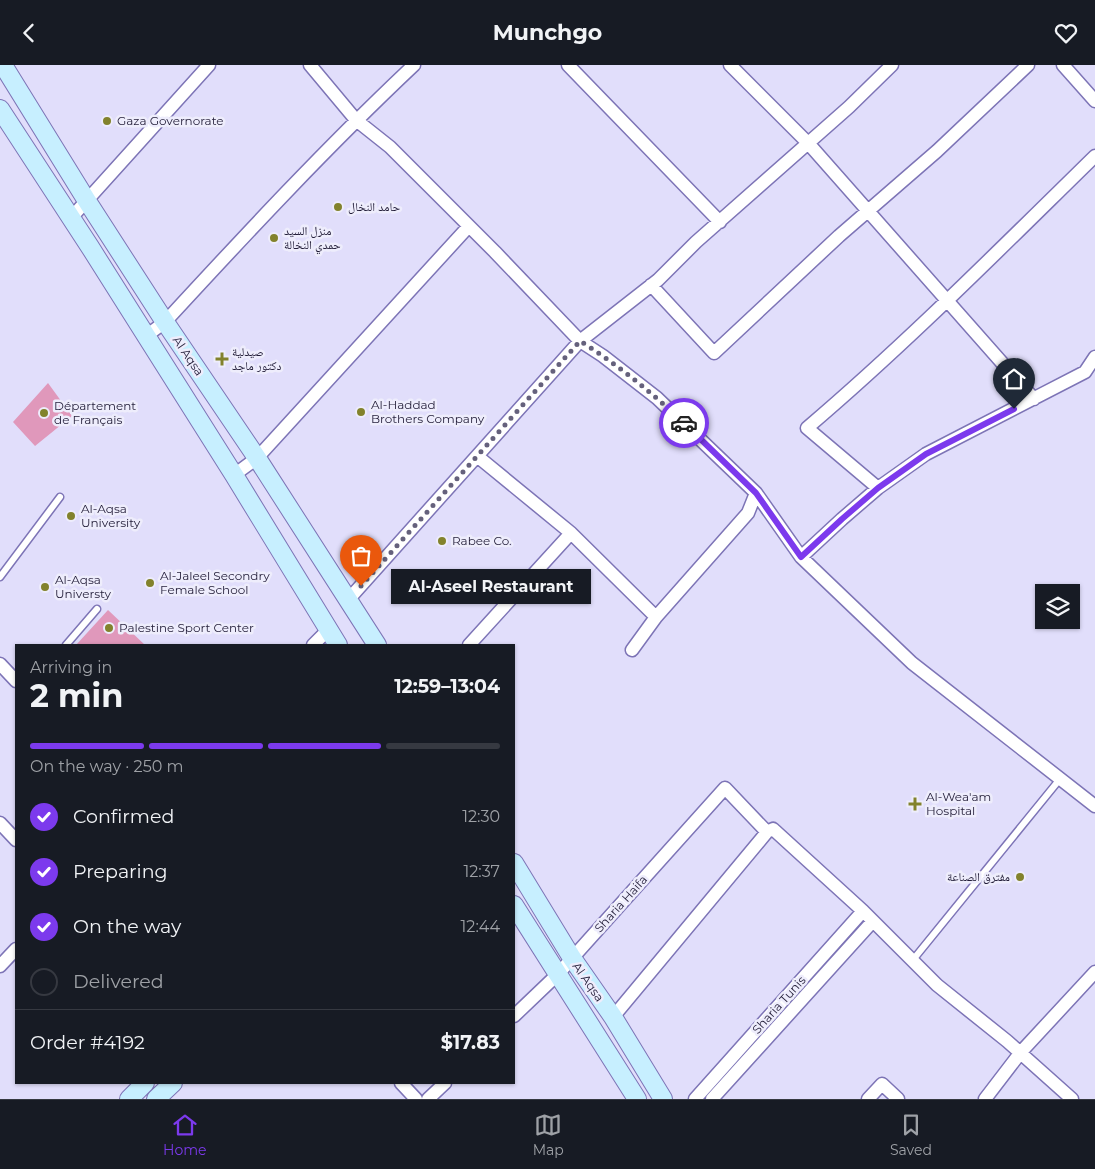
<!DOCTYPE html>
<html lang="en">
<head>
<meta charset="utf-8">
<style>
  body { margin:0; font-family:Montserrat,"Noto Naskh Arabic",sans-serif; background:#242831; color:#f1f3f6; height:100vh; display:flex; flex-direction:column; font-size:19px; white-space:nowrap }
  * { box-sizing:border-box; margin:0 }
  p { font-size:16px; color:#9ea1a6 }
  .icon { flex:none; width:28px; height:28px; fill:none; stroke:currentColor; stroke-width:2; stroke-linecap:round; stroke-linejoin:round }
  .map { position:relative; flex:1; overflow:hidden }
  .sheet { position:absolute; left:15px; top:579px; width:500px; height:440px; display:flex; flex-direction:column; background:#171b24; border-radius:0px; box-shadow:0 1px 4px #0004 }
  .sheet>* { flex:none }
  .controls { position:absolute; left:1035px; top:519px; display:grid; gap:10px }
  .controls a { display:grid; place-items:center; width:45px; height:45px; border-radius:0px; background:#171b24; box-shadow:0 1px 4px #0004; font-size:25px }
  .pin { position:absolute; display:grid; place-items:center; width:42px; height:42px; color:#fff; margin:-51px -21px; border-radius:50% 50% 50% 0; rotate:-45deg; box-shadow:0 0 5px #0007 }
  .pin .icon { rotate:45deg }
  .courier { position:absolute; display:grid; place-items:center; width:50px; height:50px; margin:-25px; border:4px solid #7c3aed; border-radius:50%; background:#fff; color:#222; box-shadow:0 1px 6px #0007 }
  .bubble { position:absolute; height:35px; border-radius:0px; background:#171b24; box-shadow:0 1px 4px #0004; font-size:16px; font-weight:700; line-height:35px; text-align:center }
  .summary em { font-style:normal; font-weight:700 }
  .summary div { display:flex; flex-direction:column-reverse }
  .summary { display:flex; align-items:center; justify-content:space-between; height:85px; padding:0 15px }
  h1 { font-size:32px; font-weight:700; line-height:38px }
  .bar { display:grid; grid-template-columns:repeat(4,1fr); gap:8px 5px; align-content:center; height:60px; padding:0 15px }
  .bar i { height:6px; border-radius:4px; background:#363941 }
  .bar .current { background:#7c3aed }
  .bar p { grid-column:span 4 }
  .line { display:flex; align-items:center; gap:12px; padding:0 15px; border-top:1px solid #363941 }
  .line div { flex:1 }
  ol { padding:0 15px; list-style:none }
  li { display:flex; align-items:center; gap:15px; height:55px }
  li p { margin-inline-start:auto }
  li .icon { padding:5px; border-radius:50%; background:#7c3aed; color:#fff; stroke-width:4 }
  li:last-child { color:#9ea1a6 }
  li i { width:28px; height:28px; border:2px solid #363941; border-radius:50% }
  header { display:flex; justify-content:space-between; align-items:center; height:65px; padding:0 15px; background:#171b24; font-size:22px; font-weight:700 }
  .tabs { display:flex; justify-content:space-around; align-items:center; height:70px; border-top:1px solid #363941; background:#171b24; font-size:14px; color:#9ea1a6 }
  .tabs a { display:grid; justify-items:center; gap:2px }
  .tabs .current { color:#7c3aed }
  .map>svg:first-child { display:block }
  .green { fill:#e098bb }
  .lines { fill:none; stroke-linecap:round; stroke-linejoin:round }
  .lane-casing { stroke:#7d74b6; stroke-width:9 }
  .street-casing { stroke:#7d74b6; stroke-width:15 }
  .secondary-casing { stroke:#7d74b6; stroke-width:20 }
  .lane { stroke:#fff; stroke-width:6 }
  .street { stroke:#fff; stroke-width:12 }
  .secondary { stroke:#c7efff; stroke-width:18 }
  .done { stroke:#65617c; stroke-width:5; stroke-dasharray:0 9 }
  .route { stroke:#7c3aed; stroke-width:6 }
  .poi-dot { fill:#82822c; stroke:#eeedfc; stroke-width:2 }
  .labels { text-anchor:middle; stroke-width:5; stroke-linejoin:round; paint-order:stroke }
  .poi-label { font-size:12px; fill:#221d38; stroke:#eeedfc; text-anchor:start }
  .street-label { font-size:12px; fill:#221d38; stroke:#eeedfc }
</style>
</head>
<body>
<header><svg class="icon" aria-label="back" viewBox="0 0 24 24"><path d="M15 5l-7 7 7 7"/></svg>Munchgo<svg class="icon" aria-label="heart" viewBox="0 0 24 24"><path d="M12 20l-8-8c-3-5 5-10 8-4 3-6 11-1 8 4z"/></svg></header>
<div class="map">
<svg width="1095" height="1034" viewBox="0 0 1095 1034">
  <rect width="100%" height="100%" fill="#e1defb"/>
  <path class="green" d="M 48,318 L 72,351 L 35,381 L 13,357 Z
    M 108,545 L 145,580 L 76,580 Z"/>
  <g class="lines">
    <g class="lane-casing">
      <path id="lane" d="M 0,512 L 60,432
        M 66,580 L 97,544
        M 912,896 L 1060,714"/>
    </g>
    <g class="street-casing">
      <path id="street" d="M 310,0 L 356,55 L 390,82 L 495,187 L 580,276 L 603,291 L 657,333 L 756,428 L 801,492 L 912,598 L 1095,741
        M 568,0 L 720,157
        M 730,0 L 808,78 L 1034,334
        M 1063,0 L 1095,36
        M 71,153 L 209,0
        M 651,220 L 714,288 L 839,171 L 937,86 L 1028,0
        M 146,271 L 165,257 C 246,169 327,82 414,0
        M 477,391 L 571,468 L 656,552
        M 234,410 L 257,393 L 469,161
        M 878,423 L 807,363 C 908,277 1001,183 1095,91
        M 801,492 L 842,454 L 878,423 L 926,389 L 1085,307 L 1095,292
        M 348,535 L 580,276 L 658,215 L 696,177 L 849,42 L 892,0
        M 313,580 L 328,565
        M 469,580 L 571,468
        M 632,585 L 656,552 L 748,448 L 756,428
        M 0,599 L 16,616
        M 0,758 L 16,775
        M 0,901 L 16,884
        M 514,951 L 558,909 L 725,723 L 767,767
        M 613,952 L 767,767 L 773,764 L 863,846 L 937,920 L 1007,976 L 1072,1034
        M 401,1018 L 416,1034
        M 428,1034 L 445,1018
        M 695,1034 L 863,846
        M 712,1034 L 873,856
        M 868,1034 L 882,1019 L 898,1034
        M 985,1034 L 1021,987 L 1095,907"/>
    </g>
    <g class="secondary-casing">
      <path id="secondary" d="M 3,0 L 87,136 L 165,257 L 257,393 L 377,580
        M 0,44 L 90,182 L 234,410 L 338,580
        M 514,798 L 572,893 L 613,952 L 663,1034
        M 514,840 L 637,1034
        M 129,1034 L 145,1018
        M 156,1034 L 173,1018"/>
    </g>
    <use href="#lane" class="lane"/>
    <use href="#street" class="street"/>
    <use href="#secondary" class="secondary"/>
  </g>
  <g class="lines">
    <path class="done" d="M 361,521 L 580,276 C 617,299 651,327 684,358"/>
    <path class="route" d="M 684,358 L 756,428 L 801,492 L 842,454 L 878,423 L 926,389 L 1014,344"/>
  </g>
  <g class="poi-dot">
    <circle cx="107" cy="56" r="5"/>
    <circle cx="338" cy="142" r="5"/>
    <circle cx="274" cy="173" r="5"/>
    <path d="M219.5 286.5h5v5h5v5h-5v5h-5v-5h-5v-5h5z"/>
    <circle cx="361" cy="347" r="5"/>
    <circle cx="44" cy="348" r="5"/>
    <circle cx="71" cy="451" r="5"/>
    <circle cx="442" cy="476" r="5"/>
    <circle cx="150" cy="518" r="5"/>
    <circle cx="45" cy="522" r="5"/>
    <circle cx="109" cy="563" r="5"/>
    <path d="M912.5 731.5h5v5h5v5h-5v5h-5v-5h-5v-5h5z"/>
    <circle cx="1020" cy="812" r="5"/>
  </g>
  <g class="labels">
    <g class="poi-label">
      <text x="117" y="60">Gaza Governorate</text>
      <text x="348" y="146">حامد النخال</text>
      <text x="284" y="170">منزل السيد<tspan x="284" dy="14">حمدي النخالة</tspan></text>
      <text x="232" y="291">صيدلية<tspan x="232" dy="14">دكتور ماجد</tspan></text>
      <text x="371" y="344">Al-Haddad<tspan x="371" dy="14">Brothers Company</tspan></text>
      <text x="54" y="345">Département<tspan x="54" dy="14">de Français</tspan></text>
      <text x="81" y="448">Al-Aqsa<tspan x="81" dy="14">University</tspan></text>
      <text x="452" y="480">Rabee Co.</text>
      <text x="160" y="515">Al-Jaleel Secondry<tspan x="160" dy="14">Female School</tspan></text>
      <text x="55" y="519">Al-Aqsa<tspan x="55" dy="14">Universty</tspan></text>
      <text x="119" y="567">Palestine Sport Center</text>
      <text x="926" y="736">Al-Wea'am<tspan x="926" dy="14">Hospital</tspan></text>
      <text x="1010" y="816" text-anchor="end">مفترق الصناعة</text>
    </g>
    <g class="street-label">
      <text transform="translate(188 291) rotate(56)" y="4">Al Aqsa</text>
      <text transform="translate(621 839) rotate(-48)" y="4">Sharia Haifa</text>
      <text transform="translate(588 917) rotate(55)" y="4">Al Aqsa</text>
      <text transform="translate(779 940) rotate(-48)" y="4">Sharia Tunis</text>
    </g>
  </g>
</svg>
<div class="controls">
<a><svg class="icon" aria-label="layers" viewBox="0 0 24 24"><path d="M12 4l9 5-9 5-9-5zM3 14l9 5 9-5"/></svg></a>
</div>
<div class="pin" style="left:361px;top:521px;background:#ea580c"><svg class="icon" aria-label="bag" viewBox="0 0 24 24"><path d="M5 8h14l-1 12H6zM9 8a3 3 0 0 1 6 0"/></svg></div>
<div class="pin" style="left:1014px;top:344px;background:#1f2937"><svg class="icon" aria-label="home" viewBox="0 0 24 24"><path d="M3 11l9-7 9 7M6 9v11h12V9"/></svg></div>
<div class="courier" style="left:684px;top:358px"><svg class="icon" aria-label="car" viewBox="0 0 24 24"><path d="M5 17H2v-5l4-1 3-4h7l3 4 3 1v5h-3M9 17h6M6 11h13"/><circle cx="7" cy="17" r="2"/><circle cx="17" cy="17" r="2"/></svg></div>
<div class="bubble" style="left:391px;top:504px;width:200px">Al-Aseel Restaurant</div>
<section class="sheet">
<div class="summary"><div><h1>2 min</h1><p>Arriving in</p></div><em>12:59–13:04</em></div>
<div class="bar"><i class="current"></i><i class="current"></i><i class="current"></i><i></i><p>On the way · 250 m</p></div>
<ol>
<li><svg class="icon" aria-label="check" viewBox="0 0 24 24"><path d="M5 12l5 5 9-10"/></svg>Confirmed<p>12:30</p></li>
<li><svg class="icon" aria-label="check" viewBox="0 0 24 24"><path d="M5 12l5 5 9-10"/></svg>Preparing<p>12:37</p></li>
<li><svg class="icon" aria-label="check" viewBox="0 0 24 24"><path d="M5 12l5 5 9-10"/></svg>On the way<p>12:44</p></li>
<li><i></i>Delivered</li>
</ol>
<div class="line" style="height:65px"><div>Order #4192</div><b>$17.83</b></div>
</section>
</div>
<nav class="tabs">
<a class="current"><svg class="icon" aria-label="home" viewBox="0 0 24 24"><path d="M3 11l9-7 9 7M6 9v11h12V9"/></svg>Home</a>
<a><svg class="icon" aria-label="map" viewBox="0 0 24 24"><path d="M3 6l6-2 6 2 6-2v14l-6 2-6-2-6 2zM9 4v14M15 6v14"/></svg>Map</a>
<a><svg class="icon" aria-label="saved" viewBox="0 0 24 24"><path d="M7 4h10v16l-5-4-5 4z"/></svg>Saved</a>
</nav>
</body>
</html>
